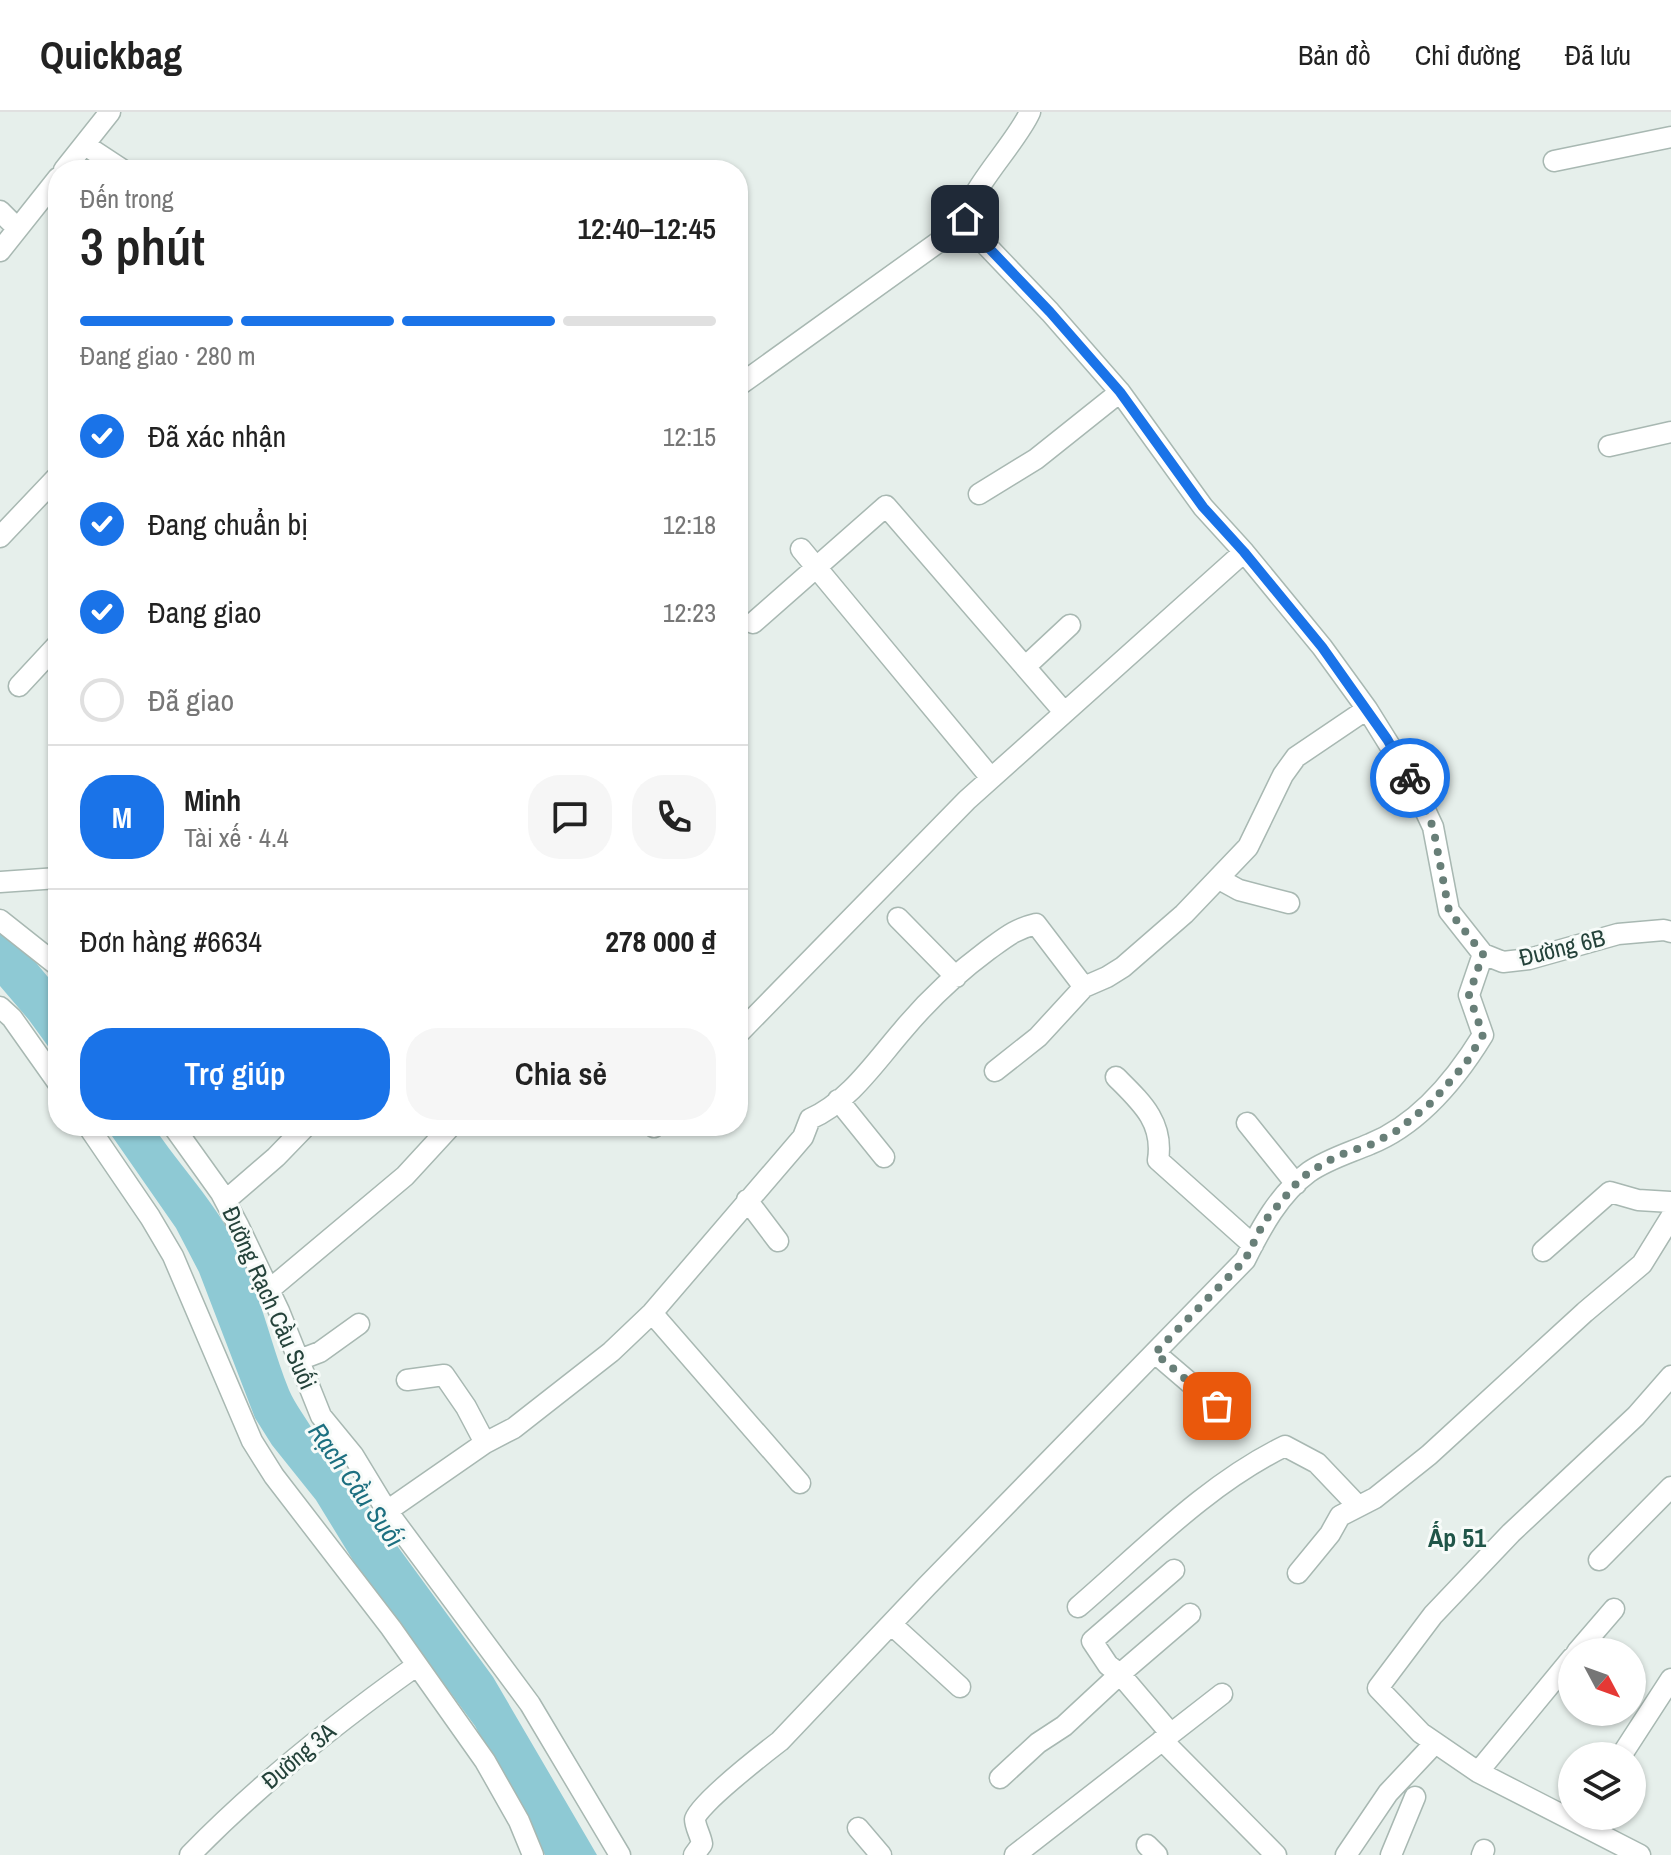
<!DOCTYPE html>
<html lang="vi">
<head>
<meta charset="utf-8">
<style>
  body { margin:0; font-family:"Archivo Narrow",sans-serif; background:#f6f6f6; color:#222; height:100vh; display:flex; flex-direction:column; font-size:30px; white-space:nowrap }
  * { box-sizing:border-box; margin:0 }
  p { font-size:26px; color:#767676 }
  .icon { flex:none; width:44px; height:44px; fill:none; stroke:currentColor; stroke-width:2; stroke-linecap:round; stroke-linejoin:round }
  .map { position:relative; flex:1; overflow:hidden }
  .panel { position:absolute; left:48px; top:48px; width:700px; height:976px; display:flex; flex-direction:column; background:#fff; border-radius:32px; box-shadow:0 2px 6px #0004 }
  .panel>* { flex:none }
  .needle { width:52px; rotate:131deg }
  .controls { position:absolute; left:1558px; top:1526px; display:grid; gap:16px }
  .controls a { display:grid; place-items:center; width:88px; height:88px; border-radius:50%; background:#fff; box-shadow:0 2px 6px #0004; font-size:40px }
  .pin { position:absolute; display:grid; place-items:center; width:68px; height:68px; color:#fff; margin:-34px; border-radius:16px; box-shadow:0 4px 12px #0006 }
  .courier { position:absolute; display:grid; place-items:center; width:80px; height:80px; margin:-40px; border:6px solid #1a73e8; border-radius:50%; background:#fff; color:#222; box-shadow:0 2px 10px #0007 }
  .overview em { font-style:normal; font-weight:600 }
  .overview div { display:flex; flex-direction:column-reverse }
  .overview { display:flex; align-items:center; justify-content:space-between; height:136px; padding:0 32px }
  h1 { font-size:52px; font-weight:600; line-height:60px }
  .bar { display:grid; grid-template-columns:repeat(4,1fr); gap:12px 8px; align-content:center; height:96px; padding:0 32px }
  .bar i { height:10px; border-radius:6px; background:#e0e0e0 }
  .bar .active { background:#1a73e8 }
  .bar p { grid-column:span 4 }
  .line { display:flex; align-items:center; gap:20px; padding:0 32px; border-top:2px solid #e0e0e0 }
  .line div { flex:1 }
  .round { display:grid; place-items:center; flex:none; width:84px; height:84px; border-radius:32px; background:#f6f6f6 }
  ol { padding:0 32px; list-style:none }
  li { display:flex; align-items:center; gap:24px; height:88px }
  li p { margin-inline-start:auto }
  li .icon { padding:8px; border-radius:50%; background:#1a73e8; color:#fff; stroke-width:4 }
  li:last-child { color:#767676 }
  li i { width:44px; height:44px; border:4px solid #e0e0e0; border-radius:50% }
  .button { display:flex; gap:16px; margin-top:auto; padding:16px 32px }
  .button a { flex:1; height:92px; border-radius:32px; background:#1a73e8; color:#fff; font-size:32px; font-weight:600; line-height:92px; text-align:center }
  .button a+a { background:#f6f6f6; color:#222 }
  header { display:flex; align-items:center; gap:48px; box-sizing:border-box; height:112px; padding:0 40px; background:#fff; border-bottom:2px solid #e0e0e0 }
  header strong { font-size:38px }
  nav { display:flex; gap:44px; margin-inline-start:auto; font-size:28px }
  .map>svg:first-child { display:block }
  .water { fill:#8ec9d4 }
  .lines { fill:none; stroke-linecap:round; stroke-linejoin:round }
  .minor-casing { stroke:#a8b8b2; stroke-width:23 }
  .minor { stroke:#fff; stroke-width:20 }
  .done { stroke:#687f78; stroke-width:8; stroke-dasharray:0 14.4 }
  .route { stroke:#1a73e8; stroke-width:10 }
  .labels { text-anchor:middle; stroke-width:6; stroke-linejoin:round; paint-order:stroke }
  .street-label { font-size:24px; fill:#24423a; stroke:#f7fbf9 }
  .water-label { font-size:26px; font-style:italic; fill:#1c6f80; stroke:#f7fbf9 }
  .neighbourhood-label { font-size:26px; font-weight:bold; fill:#1f5548; stroke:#f7fbf9 }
</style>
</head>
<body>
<header>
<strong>Quickbag</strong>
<nav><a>Bản đồ</a><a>Chỉ đường</a><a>Đã lưu</a></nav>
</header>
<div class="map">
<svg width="1671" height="1743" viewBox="0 0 1671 1743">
  <rect width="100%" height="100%" fill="#e6efeb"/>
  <path class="water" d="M 0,816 L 22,834 L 58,877 L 58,948 L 29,908 L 0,874 Z
    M 105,1014 L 153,1014 C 180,1054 215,1090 237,1134 C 260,1180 270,1230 289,1278 C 295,1292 306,1306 314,1320 L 493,1565 L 597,1743 L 545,1743 L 475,1614 L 354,1450 L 316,1388 L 272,1333 L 255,1306 L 199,1160 L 176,1116 Z"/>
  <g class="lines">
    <g class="minor-casing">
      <path id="minor" d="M 1030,0 C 1016,32 965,81 965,111 L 1050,200 L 1120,280 L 1203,395 L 1244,440 L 1322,535 L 1367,597 L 1410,666 L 1433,715 L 1449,799 L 1483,842 L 1503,850 L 1529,847 L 1618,822 L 1664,818 L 1671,820
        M 85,33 L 123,58
        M 1554,49 L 1671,25
        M 64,58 L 110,0
        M 0,99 L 17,116
        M 0,139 L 58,66
        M 738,274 L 965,111
        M 1609,334 L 1671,320
        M 979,382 L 1036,347 L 1120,280
        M 0,425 L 58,364
        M 801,437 L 991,666
        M 753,511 L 886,394 L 1064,600
        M 1025,555 L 1070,513
        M 19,574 L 58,532
        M 1219,767 L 1239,778 L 1289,791
        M 0,770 L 58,766
        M 898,806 L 956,865
        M 0,808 L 58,854
        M 0,895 L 12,906 L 58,971
        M 738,922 L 967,688 L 1244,440
        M 995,959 L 1038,925 L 1084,875 L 1107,865 L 1123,855 L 1184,802 L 1248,735 L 1283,663 L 1296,645 L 1367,597
        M 1116,965 C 1141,990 1164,1010 1158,1048 L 1253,1133
        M 838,988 L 884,1045
        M 1247,1011 L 1296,1072
        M 88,1014 L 150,1105 L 173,1144 L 252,1329 L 274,1364 L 391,1516 L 485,1649 L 519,1709 L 533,1743
        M 173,1014 L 221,1081 L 239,1115 L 279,1199 L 321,1304 L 353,1343 L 387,1399 L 530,1592 L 620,1743
        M 654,1015 L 654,1014
        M 747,1088 L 778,1129
        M 225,1089 L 276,1045 L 306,1014
        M 1543,1139 L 1610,1080 L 1638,1088 L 1671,1090
        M 269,1178 L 405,1064 L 451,1014
        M 652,1201 L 800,1371
        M 1155,1241 L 1238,1312
        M 299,1248 L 320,1240 L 359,1212
        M 407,1268 L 444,1263 L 466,1295 L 485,1331
        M 387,1399 L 485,1331 L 514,1316 L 611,1240 L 652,1201 L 803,1025 L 810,1007 C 849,990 876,949 903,918 C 928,888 957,861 988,838 C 1006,825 1015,817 1036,812 L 1084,875
        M 1599,1448 L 1671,1375
        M 1298,1461 L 1330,1422 L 1340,1404 L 1375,1386 L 1429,1343 L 1585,1200 L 1642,1152 L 1671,1105
        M 1078,1495 C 1143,1439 1207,1372 1285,1334 L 1317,1351 L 1357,1393
        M 891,1512 L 960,1575
        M 1577,1540 L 1614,1497
        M 1171,1622 L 1120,1562 L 1190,1502
        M 1162,1628 L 1276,1743
        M 1621,1644 L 1671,1567
        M 1478,1660 L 1572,1546
        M 1000,1666 L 1038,1631 L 1064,1614 L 1120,1562 L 1108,1553 L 1092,1529 L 1174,1458
        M 858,1716 L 881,1743
        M 1147,1733 L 1157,1743
        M 190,1743 C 259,1672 336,1611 416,1554
        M 694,1743 L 702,1732 C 701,1724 695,1715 695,1707 C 695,1695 767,1639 780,1629 L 927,1474 L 1245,1148 C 1261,1116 1279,1082 1309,1060 C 1328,1047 1349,1041 1370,1032 C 1420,1012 1456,967 1483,923 L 1469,883 L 1483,842
        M 1015,1743 L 1222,1582
        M 1346,1743 L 1388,1681 L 1435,1631
        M 1391,1743 L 1415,1685
        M 1482,1743 L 1484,1738
        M 1640,1743 L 1478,1660 L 1421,1621 L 1378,1576 L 1433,1503 L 1511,1421 L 1636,1304 L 1671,1264"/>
    </g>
    <use href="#minor" class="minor"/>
  </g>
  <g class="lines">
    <path class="done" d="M 1217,1294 L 1155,1241 L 1245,1148 L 1264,1110 L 1296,1072 L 1308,1061 L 1337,1044 L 1372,1032 L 1398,1018 L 1432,990 L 1466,951 L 1483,923 L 1469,883 L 1483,842 L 1449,799 L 1433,715 L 1410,666"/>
    <path class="route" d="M 965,107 L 965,111 L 1050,200 L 1120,280 L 1203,395 L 1244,440 L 1322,535 L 1387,627 L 1410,666"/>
  </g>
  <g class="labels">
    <g class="street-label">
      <text transform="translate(1562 836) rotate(-14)" y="8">Đường 6B</text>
      <text transform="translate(269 1186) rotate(66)" y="8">Đường Rạch Cầu Suối</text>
      <text transform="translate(299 1644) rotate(-40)" y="8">Đường 3A</text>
    </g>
    <g class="water-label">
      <text transform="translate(356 1373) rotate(55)" y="9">Rạch Cầu Suối</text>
    </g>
    <g class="neighbourhood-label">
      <text x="1457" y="1435">Ấp 51</text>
    </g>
  </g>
</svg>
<div class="controls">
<a><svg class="needle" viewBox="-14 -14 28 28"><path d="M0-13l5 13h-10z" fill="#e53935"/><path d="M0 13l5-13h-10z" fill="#767676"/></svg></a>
<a><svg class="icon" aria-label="layers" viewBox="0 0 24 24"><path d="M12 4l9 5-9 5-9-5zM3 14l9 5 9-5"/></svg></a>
</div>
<div class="pin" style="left:1217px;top:1294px;background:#ea580c"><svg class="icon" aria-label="bag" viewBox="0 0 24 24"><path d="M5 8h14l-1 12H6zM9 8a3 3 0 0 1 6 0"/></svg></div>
<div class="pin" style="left:965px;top:107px;background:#1f2937"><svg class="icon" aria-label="home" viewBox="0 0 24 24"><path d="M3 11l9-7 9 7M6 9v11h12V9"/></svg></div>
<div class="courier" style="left:1410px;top:666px"><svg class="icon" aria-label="bike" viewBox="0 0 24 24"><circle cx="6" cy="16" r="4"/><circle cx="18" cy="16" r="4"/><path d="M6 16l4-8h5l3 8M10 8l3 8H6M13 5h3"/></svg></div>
<section class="panel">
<div class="overview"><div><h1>3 phút</h1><p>Đến trong</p></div><em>12:40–12:45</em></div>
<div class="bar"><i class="active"></i><i class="active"></i><i class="active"></i><i></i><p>Đang giao · 280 m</p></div>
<ol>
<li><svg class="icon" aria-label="check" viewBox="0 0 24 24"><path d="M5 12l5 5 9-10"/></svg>Đã xác nhận<p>12:15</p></li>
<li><svg class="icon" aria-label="check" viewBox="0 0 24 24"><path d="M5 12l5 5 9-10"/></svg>Đang chuẩn bị<p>12:18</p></li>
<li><svg class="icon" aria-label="check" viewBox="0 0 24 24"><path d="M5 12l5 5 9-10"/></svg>Đang giao<p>12:23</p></li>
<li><i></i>Đã giao</li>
</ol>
<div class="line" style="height:144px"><b class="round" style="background:#1a73e8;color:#fff">M</b><div><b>Minh</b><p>Tài xế · 4.4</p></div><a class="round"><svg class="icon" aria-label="chat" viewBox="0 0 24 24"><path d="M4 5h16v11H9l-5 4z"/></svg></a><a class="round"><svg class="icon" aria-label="phone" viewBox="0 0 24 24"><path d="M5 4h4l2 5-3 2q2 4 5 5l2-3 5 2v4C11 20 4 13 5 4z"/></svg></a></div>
<div class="line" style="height:104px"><div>Đơn hàng #6634</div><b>278 000 ₫</b></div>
<div class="button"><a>Trợ giúp</a><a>Chia sẻ</a></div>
</section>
</div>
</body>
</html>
